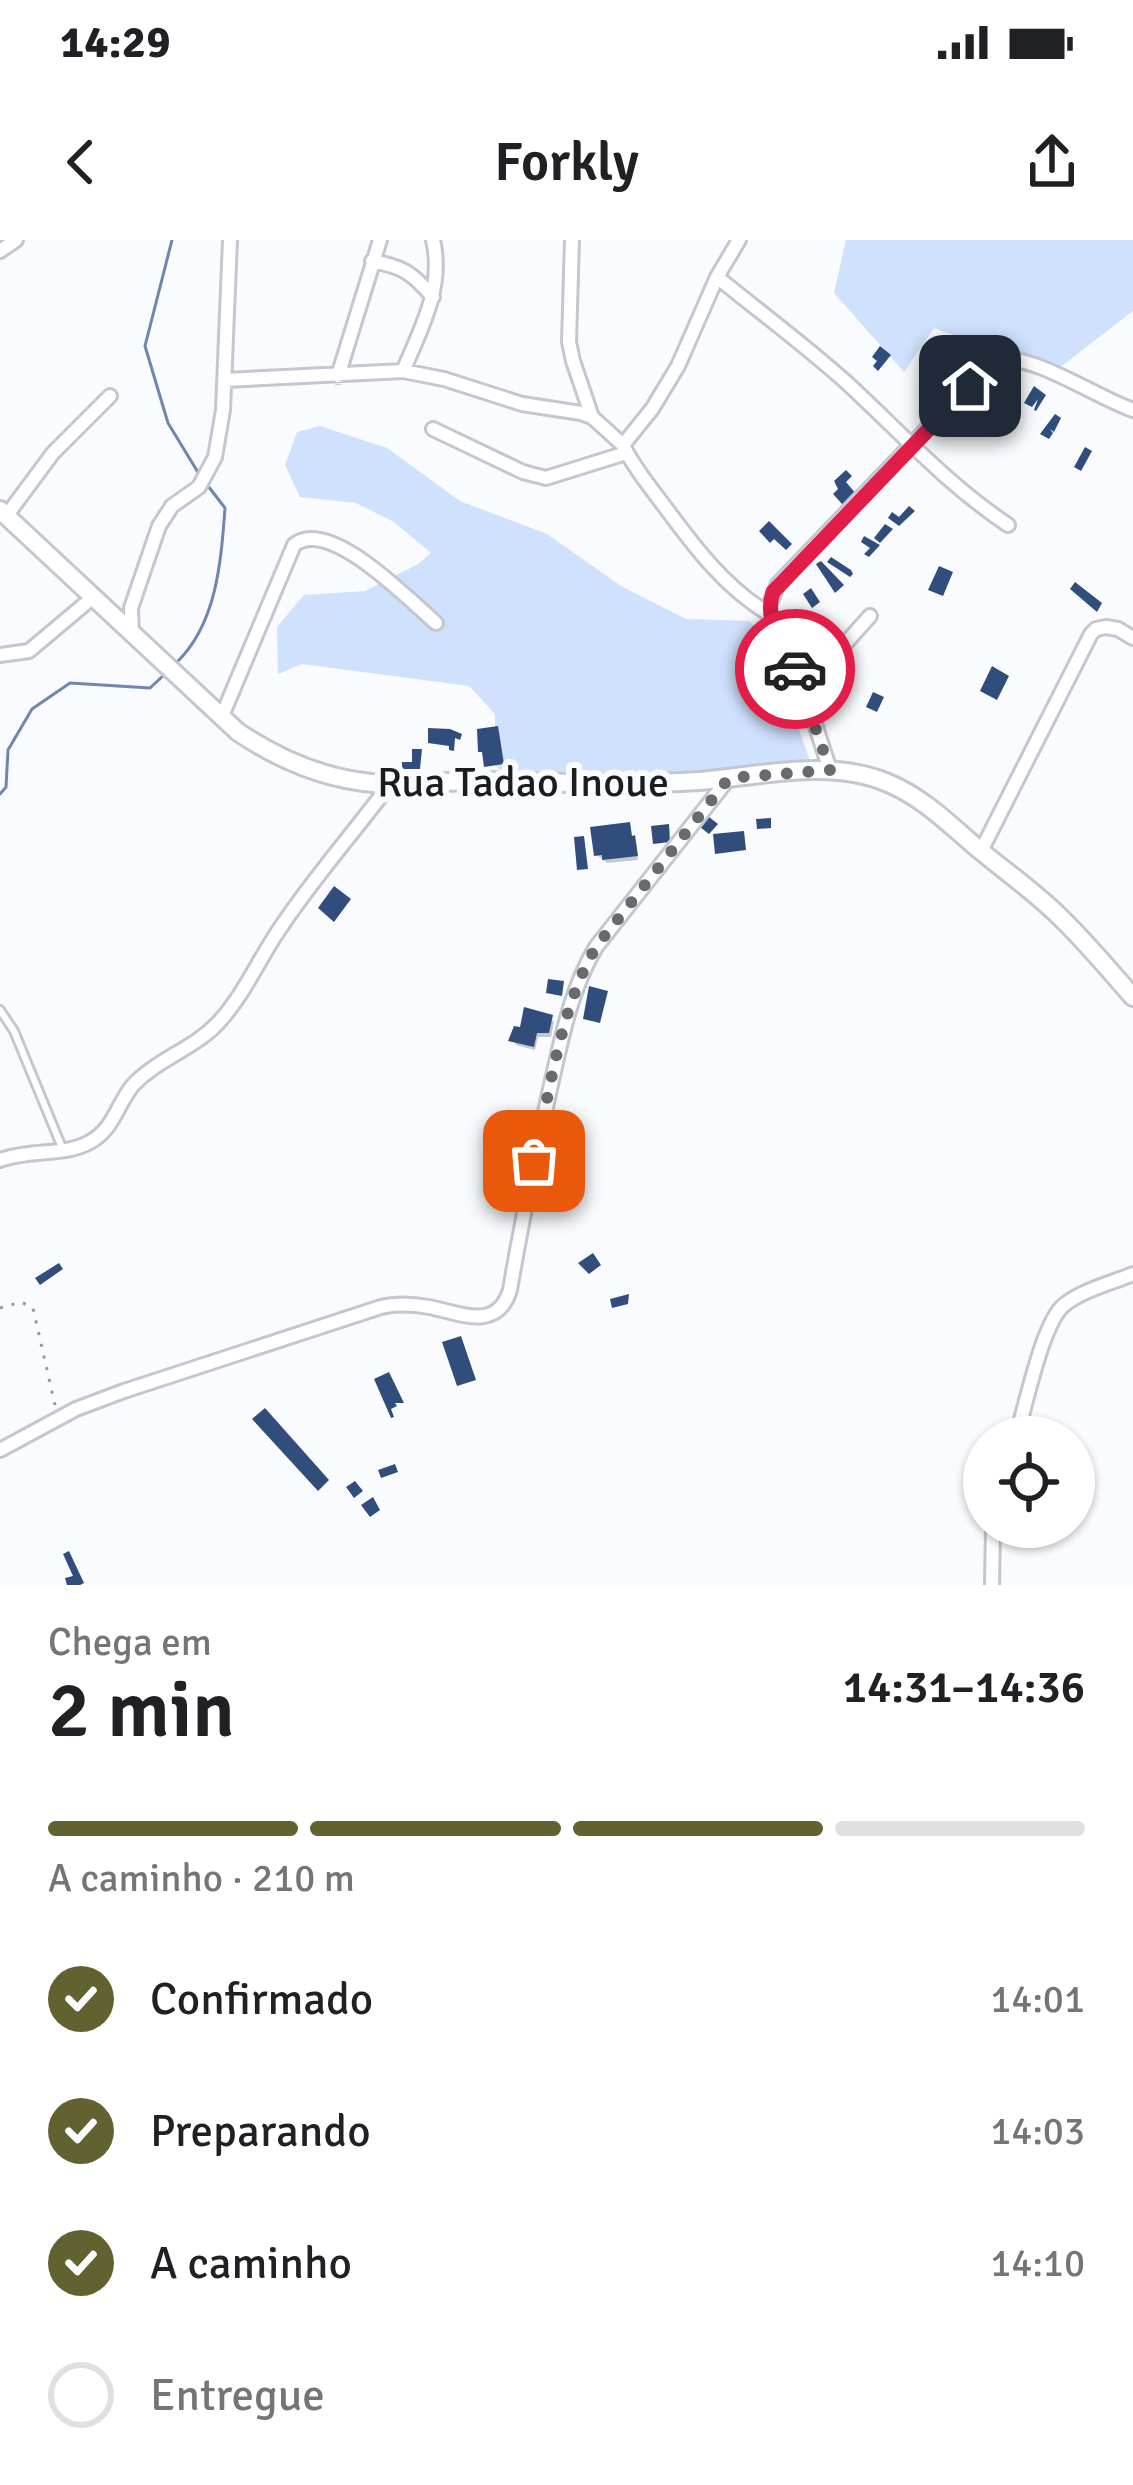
<!DOCTYPE html>
<html lang="pt">
<head>
<meta charset="utf-8">
<style>
  body { margin:0; font-family:Signika,sans-serif; background:#f2f2f2; color:#202124; height:100vh; display:flex; flex-direction:column; font-size:45px; white-space:nowrap }
  * { box-sizing:border-box; margin:0 }
  p { font-size:39px; color:#757577 }
  .icon { flex:none; width:66px; height:66px; fill:none; stroke:currentColor; stroke-width:2; stroke-linecap:round; stroke-linejoin:round }
  .map { position:relative; height:1345px; overflow:hidden }
  .panel { display:flex; flex-direction:column; background:#fff; flex:1 }
  .panel>* { flex:none }
  .tools { position:absolute; left:963px; top:1176px; display:grid; gap:24px }
  .tools a { display:grid; place-items:center; width:132px; height:132px; border-radius:50%; background:#fff; box-shadow:0 3px 9px #0004; font-size:60px }
  .pin { position:absolute; display:grid; place-items:center; width:102px; height:102px; color:#fff; margin:-51px; border-radius:24px; box-shadow:0 6px 18px #0006 }
  .courier { position:absolute; display:grid; place-items:center; width:120px; height:120px; margin:-60px; border:9px solid #e11d48; border-radius:50%; background:#fff; color:#222; box-shadow:0 3px 15px #0007 }
  .head em { font-style:normal; font-weight:600 }
  .head div { display:flex; flex-direction:column-reverse }
  .head { display:flex; align-items:center; justify-content:space-between; height:204px; padding:0 48px }
  h1 { font-size:78px; font-weight:600; line-height:90px }
  .bar { display:grid; grid-template-columns:repeat(4,1fr); gap:18px 12px; align-content:center; height:144px; padding:0 48px }
  .bar i { height:15px; border-radius:9px; background:#e0e0e0 }
  .bar .on { background:#61622f }
  .bar p { grid-column:span 4 }
  ol { padding:0 48px; list-style:none }
  li { display:flex; align-items:center; gap:36px; height:132px }
  li p { margin-inline-start:auto }
  li .icon { padding:12px; border-radius:50%; background:#61622f; color:#fff; stroke-width:4 }
  li:last-child { color:#757577 }
  li i { width:66px; height:66px; border:6px solid #e0e0e0; border-radius:50% }
  .status { display:flex; justify-content:space-between; align-items:center; height:84px; padding:0 60px; background:#fff; direction:ltr }
  .status svg { height:33px; fill:currentColor }
  header { display:flex; justify-content:space-between; align-items:center; height:156px; padding:0 48px; background:#fff; font-size:54px; font-weight:600 }
  .map>svg:first-child { display:block }
  .green { fill:#cfe1fd }
  .shadow { fill:#0003 }
  .lines { fill:none; stroke-linecap:round; stroke-linejoin:round }
  .stream { stroke:#6f87ae; stroke-width:3 }
  .building { fill:#304d7c }
  .lane-casing { stroke:#c3c7cf; stroke-width:12 }
  .street-casing { stroke:#c3c7cf; stroke-width:18 }
  .secondary-casing { stroke:#c3c7cf; stroke-width:22 }
  .path { stroke:#97989b; stroke-width:3; stroke-dasharray:3 9; stroke-linecap:butt }
  .lane { stroke:#fff; stroke-width:6 }
  .street { stroke:#fff; stroke-width:12 }
  .secondary { stroke:#fff; stroke-width:16 }
  .done { stroke:#686a6d; stroke-width:12; stroke-dasharray:0 21.6 }
  .route { stroke:#e11d48; stroke-width:15 }
  .labels { text-anchor:middle; stroke-width:12; stroke-linejoin:round; paint-order:stroke }
  .street-label { font-size:42px; fill:#1a1c1f; stroke:#fafbfe }
</style>
</head>
<body>
<div class="status"><b>14:29</b><svg viewBox="0 0 49 12"><path d="M0 12V9h3v3zM5 12V6h3v6zM10 12V3h3v9zM15 12V0h3v12zM26 1h20v11H26zM47 4h2v5h-2z"/></svg></div>
<header><svg class="icon" aria-label="back" viewBox="0 0 24 24"><path d="M15 5l-7 7 7 7"/></svg>Forkly<svg class="icon" aria-label="share" viewBox="0 0 24 24"><path d="M12 15V3M7 8l5-5 5 5M5 13v7h14v-7"/></svg></header>
<div class="map">
<svg width="1133" height="1345" viewBox="0 0 1133 1345">
  <rect width="100%" height="100%" fill="#fafbfe"/>
  <path class="green" d="M 846,0 L 1133,0 L 1133,71 L 1054,132 L 934,88 L 904,132 L 834,53 Z
    M 320,186 L 387,208 L 460,261 L 547,294 L 621,346 L 686,379 L 750,381 L 781,425 L 791,467 L 810,521 L 580,543 L 508,539 L 495,525 L 495,474 L 469,446 L 302,424 L 278,434 L 277,387 L 304,355 L 365,351 L 418,324 L 431,313 L 394,282 L 356,263 L 300,257 L 285,225 L 297,192 Z"/>
  <path class="shadow" d="M 632,599 L 636,603 L 638,620 L 607,623 L 597,615 Z
    M 551,778 L 554,782 L 551,797 L 538,797 L 535,810 L 516,805 L 514,801 Z"/>
  <g class="lines">
    <path class="stream" d="M 172,0 L 145,106 L 168,183 L 199,234
      M 176,423 C 217,384 221,321 225,268 L 205,242
      M 0,554 L 6,547 L 8,510 L 32,469 L 70,443 L 150,448 L 165,434"/>
  </g>
  <path class="building" d="M 880,106 L 891,115 L 878,131 L 873,126 L 877,121 L 872,117 Z
    M 1034,146 L 1046,155 L 1036,171 L 1034,170 L 1038,159 L 1032,167 L 1024,163 Z
    M 1055,174 L 1061,178 L 1054,192 L 1050,189 L 1053,193 L 1049,199 L 1040,194 Z
    M 971,175 L 979,183 L 969,189 L 971,192 L 967,196 L 956,185 L 960,180 L 963,183 Z
    M 1085,207 L 1092,211 L 1081,231 L 1074,227 Z
    M 846,230 L 852,236 L 846,242 L 857,255 L 843,265 L 833,254 L 838,249 L 834,241 Z
    M 909,266 L 915,271 L 899,286 L 888,278 L 892,272 L 899,277 Z
    M 769,281 L 792,304 L 786,310 L 774,299 L 770,303 L 759,291 Z
    M 885,284 L 893,289 L 880,303 L 874,298 Z
    M 864,296 L 880,305 L 869,317 L 864,314 L 870,308 L 861,302 Z
    M 831,317 L 851,330 L 853,334 L 850,337 L 827,322 Z
    M 821,321 L 844,345 L 835,353 L 816,324 Z
    M 939,326 L 953,332 L 943,356 L 928,350 Z
    M 1075,342 L 1102,363 L 1097,372 L 1070,349 Z
    M 811,348 L 820,362 L 812,368 L 803,354 Z
    M 992,426 L 1009,436 L 997,460 L 980,451 Z
    M 873,452 L 884,457 L 877,472 L 866,467 Z
    M 498,486 L 504,524 L 484,527 L 482,512 L 478,512 L 477,489 Z
    M 428,488 L 450,489 L 462,494 L 460,500 L 455,498 L 454,511 L 449,510 L 449,506 L 428,503 Z
    M 412,509 L 422,509 L 420,529 L 402,529 L 402,522 L 412,522 Z
    M 709,577 L 718,584 L 709,594 L 700,587 Z
    M 771,578 L 771,588 L 757,589 L 756,579 Z
    M 630,582 L 632,596 L 635,595 L 638,616 L 602,620 L 602,615 L 594,616 L 590,587 Z
    M 669,584 L 670,602 L 653,604 L 651,586 Z
    M 744,591 L 746,610 L 715,614 L 713,594 Z
    M 584,596 L 588,629 L 577,630 L 574,597 Z
    M 334,646 L 351,659 L 334,682 L 318,668 Z
    M 548,739 L 564,741 L 562,756 L 546,753 Z
    M 589,746 L 608,751 L 600,783 L 583,779 Z
    M 524,767 L 553,775 L 549,793 L 537,793 L 534,807 L 508,801 L 514,786 L 520,787 Z
    M 488,888 L 505,891 L 502,907 L 485,904 Z
    M 593,1013 L 601,1025 L 589,1034 L 578,1023 Z
    M 59,1023 L 63,1029 L 40,1045 L 35,1038 Z
    M 629,1054 L 628,1064 L 612,1068 L 610,1059 Z
    M 461,1096 L 476,1140 L 457,1146 L 442,1102 Z
    M 389,1132 L 404,1163 L 395,1163 L 397,1166 L 391,1169 L 394,1177 L 391,1178 L 374,1139 Z
    M 265,1168 L 329,1240 L 318,1251 L 252,1179 Z
    M 395,1224 L 398,1232 L 381,1238 L 378,1230 Z
    M 355,1241 L 363,1251 L 354,1258 L 346,1247 Z
    M 373,1257 L 380,1270 L 370,1277 L 361,1265 Z
    M 69,1311 L 84,1343 L 80,1345 L 67,1345 L 65,1338 L 73,1336 L 63,1314 Z"/>
  <g class="lines">
    <g class="lane-casing">
      <path id="lane" d="M 0,770 L 14,791 L 63,910"/>
    </g>
    <g class="street-casing">
      <path id="street" d="M 572,0 L 569,102 L 573,121 L 592,177
        M 739,0 L 717,37 L 678,126 L 652,169 L 623,205 C 632,224 646,242 659,259 C 691,302 723,347 769,374
        M 0,11 L 16,0
        M 372,21 C 404,27 412,33 433,57
        M 717,37 C 760,72 806,106 847,143 C 900,192 948,245 1008,285
        M 403,131 C 421,89 444,47 433,0
        M 338,136 L 380,0
        M 225,140 L 403,131 L 444,139 L 522,164 L 581,173 L 592,177 L 623,205
        M 433,189 L 523,232 L 546,238 L 626,213
        M 7,275 L 53,213 L 110,156
        M 132,395 L 131,368 L 159,286 L 172,266 L 199,247 L 215,217 L 223,170 L 230,0
        M 0,415 L 29,411 L 92,358
        M 804,450 L 870,376
        M 222,476 L 294,305 C 329,276 409,360 436,383
        M 830,530 L 804,450 L 772,386 L 769,366 L 778,344 L 940,175 L 1001,118 C 1044,120 1092,155 1133,170
        M 981,611 L 1091,394 L 1096,389 L 1106,387 L 1118,389 L 1133,398
        M 0,920 C 29,909 66,916 90,902 C 115,888 117,863 134,844 C 158,819 193,809 217,784 C 244,756 260,716 283,684 C 316,635 355,591 390,544
        M 1016,1197 C 1026,1166 1042,1083 1064,1065 C 1083,1050 1111,1043 1133,1034
        M 0,1210 L 76,1169 L 124,1151 L 381,1067 C 397,1063 412,1064 429,1067 C 460,1073 497,1092 510,1050 C 521,985 534,922 548,858 C 560,807 569,752 596,707 L 729,538
        M 992,1345 L 993,1287"/>
    </g>
    <g class="secondary-casing">
      <path id="secondary" d="M 0,270 L 238,492 C 284,523 335,543 390,544 C 421,544 451,541 481,541 C 554,542 626,546 699,541 C 761,536 829,518 888,543 C 922,557 948,583 976,607 C 1003,630 1034,651 1060,677 C 1086,702 1109,730 1133,757"/>
    </g>
    <path class="path" d="M 0,1068 L 21,1062 L 33,1068 L 55,1165"/>
    <use href="#lane" class="lane"/>
    <use href="#street" class="street"/>
    <use href="#secondary" class="secondary"/>
  </g>
  <g class="lines">
    <path class="done" d="M 534,921 C 550,852 560,768 596,707 L 729,538 L 830,530 L 795,429"/>
    <path class="route" d="M 795,429 C 784,403 763,382 773,352 L 970,146"/>
  </g>
  <g class="labels">
    <g class="street-label">
      <text x="523" y="556">Rua Tadao Inoue</text>
    </g>
  </g>
</svg>
<div class="tools">
<a><svg class="icon" aria-label="locate" viewBox="0 0 24 24"><circle cx="12" cy="12" r="6"/><path d="M12 2v4M12 18v4M2 12h4M18 12h4"/></svg></a>
</div>
<div class="pin" style="left:534px;top:921px;background:#ea580c"><svg class="icon" aria-label="bag" viewBox="0 0 24 24"><path d="M5 8h14l-1 12H6zM9 8a3 3 0 0 1 6 0"/></svg></div>
<div class="pin" style="left:970px;top:146px;background:#1f2937"><svg class="icon" aria-label="home" viewBox="0 0 24 24"><path d="M3 11l9-7 9 7M6 9v11h12V9"/></svg></div>
<div class="courier" style="left:795px;top:429px"><svg class="icon" aria-label="car" viewBox="0 0 24 24"><path d="M5 17H2v-5l4-1 3-4h7l3 4 3 1v5h-3M9 17h6M6 11h13"/><circle cx="7" cy="17" r="2"/><circle cx="17" cy="17" r="2"/></svg></div>
</div>
<section class="panel">
<div class="head"><div><h1>2 min</h1><p>Chega em</p></div><em>14:31–14:36</em></div>
<div class="bar"><i class="on"></i><i class="on"></i><i class="on"></i><i></i><p>A caminho · 210 m</p></div>
<ol>
<li><svg class="icon" aria-label="check" viewBox="0 0 24 24"><path d="M5 12l5 5 9-10"/></svg>Confirmado<p>14:01</p></li>
<li><svg class="icon" aria-label="check" viewBox="0 0 24 24"><path d="M5 12l5 5 9-10"/></svg>Preparando<p>14:03</p></li>
<li><svg class="icon" aria-label="check" viewBox="0 0 24 24"><path d="M5 12l5 5 9-10"/></svg>A caminho<p>14:10</p></li>
<li><i></i>Entregue</li>
</ol>
</section>
</body>
</html>
